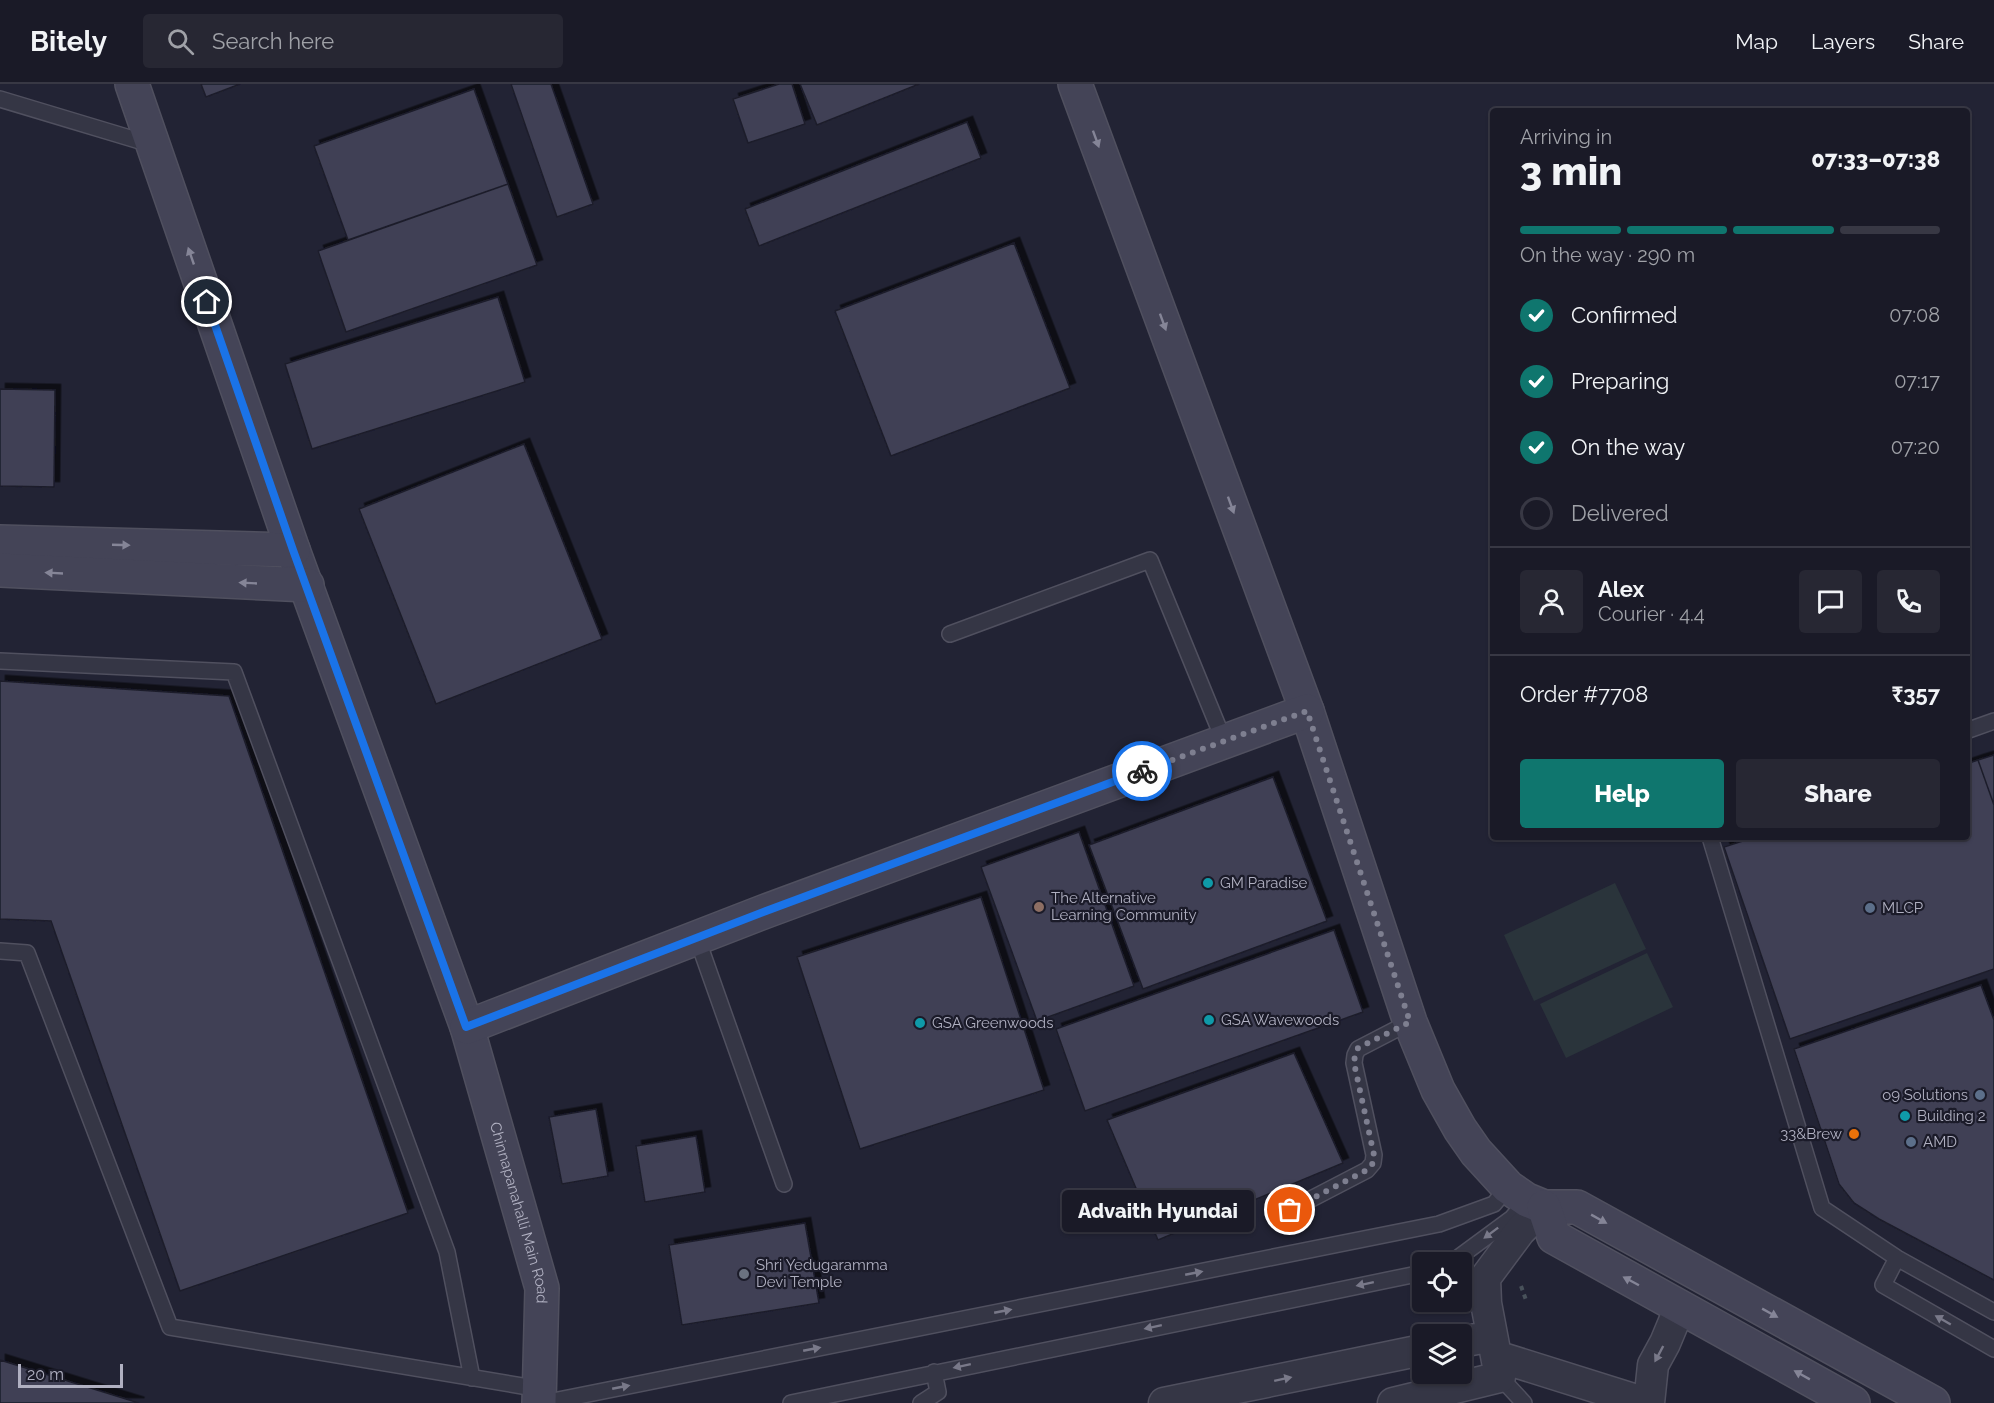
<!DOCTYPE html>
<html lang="en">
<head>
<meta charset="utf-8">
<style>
  body { margin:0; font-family:Raleway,sans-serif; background:#272733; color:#f1f3f6; height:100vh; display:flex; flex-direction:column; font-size:22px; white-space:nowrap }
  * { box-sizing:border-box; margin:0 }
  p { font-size:20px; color:#9fa1a7 }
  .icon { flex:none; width:33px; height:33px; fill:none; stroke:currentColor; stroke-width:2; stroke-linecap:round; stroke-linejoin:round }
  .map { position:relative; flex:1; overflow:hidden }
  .drawer { position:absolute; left:1490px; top:24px; width:480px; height:732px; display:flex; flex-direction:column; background:#1a1a27; border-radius:6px; box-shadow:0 2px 4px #0004,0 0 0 2px #383844 }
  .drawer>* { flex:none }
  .tools { position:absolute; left:1412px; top:1168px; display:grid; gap:12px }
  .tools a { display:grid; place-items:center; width:60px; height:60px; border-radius:6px; background:#1a1a27; box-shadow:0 2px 4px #0004,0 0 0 2px #383844; font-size:30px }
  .scale { position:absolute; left:18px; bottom:15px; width:105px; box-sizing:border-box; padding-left:6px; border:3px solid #b0b0c1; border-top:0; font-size:16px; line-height:21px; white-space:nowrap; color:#b0b0c1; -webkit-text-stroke:4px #1b1b29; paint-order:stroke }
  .pin { position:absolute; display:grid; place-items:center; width:51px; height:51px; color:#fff; margin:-26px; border:3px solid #fff; border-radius:50%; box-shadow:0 2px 6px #0007 }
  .courier { position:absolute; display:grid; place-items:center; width:60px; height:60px; margin:-30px; border:4px solid #1a73e8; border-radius:50%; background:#fff; color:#222; box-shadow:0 2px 8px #0007 }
  .bubble { position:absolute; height:42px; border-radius:6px; background:#1a1a27; box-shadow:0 2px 4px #0004,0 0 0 2px #383844; font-size:20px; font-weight:800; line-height:42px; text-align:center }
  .summary em { font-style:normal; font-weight:800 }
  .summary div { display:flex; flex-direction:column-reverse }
  .summary { display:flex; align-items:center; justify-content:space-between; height:102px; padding:0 30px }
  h1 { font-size:39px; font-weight:800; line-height:45px }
  .bar { display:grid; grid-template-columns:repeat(4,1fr); gap:9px 6px; align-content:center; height:72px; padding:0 30px }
  .bar i { height:8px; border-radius:4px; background:#383844 }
  .bar .selected { background:#0f766e }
  .bar p { grid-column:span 4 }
  .line { display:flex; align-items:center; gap:15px; padding:0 30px; border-top:2px solid #383844 }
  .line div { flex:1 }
  .round { display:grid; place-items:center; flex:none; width:63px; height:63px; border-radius:6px; background:#272733 }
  ol { padding:0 30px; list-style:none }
  li { display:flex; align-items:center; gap:18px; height:66px }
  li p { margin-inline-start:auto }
  li .icon { padding:6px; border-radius:50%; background:#0f766e; color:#fff; stroke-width:4 }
  li:last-child { color:#9fa1a7 }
  li i { width:33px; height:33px; border:3px solid #383844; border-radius:50% }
  .button { display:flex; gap:12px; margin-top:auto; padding:12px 30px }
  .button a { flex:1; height:69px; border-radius:6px; background:#0f766e; color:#fff; font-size:24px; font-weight:800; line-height:69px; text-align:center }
  .button a+a { background:#272733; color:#f1f3f6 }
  header { display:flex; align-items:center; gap:36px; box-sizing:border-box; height:84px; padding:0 30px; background:#1a1a27; border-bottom:2px solid #383844 }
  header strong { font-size:28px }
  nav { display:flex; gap:33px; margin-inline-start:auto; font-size:21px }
  .search { width:420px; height:54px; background:#272733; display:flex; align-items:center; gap:15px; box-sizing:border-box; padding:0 21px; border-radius:6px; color:#9fa1a7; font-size:22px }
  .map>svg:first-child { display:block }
  .green { fill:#2a343b }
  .building { fill:#3f4054; stroke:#1d1d2b; stroke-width:1.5; filter:url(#shadow) }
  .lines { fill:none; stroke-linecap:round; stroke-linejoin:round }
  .lane-casing { stroke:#50505f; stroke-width:18 }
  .street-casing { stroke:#50505f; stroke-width:33 }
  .secondary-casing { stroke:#50505f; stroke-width:36 }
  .path { stroke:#48515a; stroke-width:4; stroke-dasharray:4.5 4.5; stroke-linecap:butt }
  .lane { stroke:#353645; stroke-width:15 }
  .street { stroke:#353645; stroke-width:30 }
  .secondary { stroke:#444457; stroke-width:33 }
  .oneway { fill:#858597 }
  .oneway2 { fill:#797989 }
  .done { stroke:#7e7f90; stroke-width:6; stroke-dasharray:0 10.8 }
  .route { stroke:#1a73e8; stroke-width:8 }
  .culture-dot { fill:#0f9aa8; stroke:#1b1b29; stroke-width:2 }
  .education-dot { fill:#8d6e63; stroke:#1b1b29; stroke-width:2 }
  .service-dot { fill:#5c6f8a; stroke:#1b1b29; stroke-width:2 }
  .food-dot { fill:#e8710a; stroke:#1b1b29; stroke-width:2 }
  .worship-dot { fill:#6b7280; stroke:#1b1b29; stroke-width:2 }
  .labels { text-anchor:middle; stroke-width:4.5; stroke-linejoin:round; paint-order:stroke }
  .poi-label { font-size:15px; fill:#b0b0c1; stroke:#1b1b29; text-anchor:start }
  .street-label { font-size:15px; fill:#b0b0c1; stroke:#1b1b29 }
</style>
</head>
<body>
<header>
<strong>Bitely</strong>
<div class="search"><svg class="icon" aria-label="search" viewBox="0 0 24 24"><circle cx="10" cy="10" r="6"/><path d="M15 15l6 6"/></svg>Search here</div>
<nav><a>Map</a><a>Layers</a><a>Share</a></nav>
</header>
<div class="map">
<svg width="1994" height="1319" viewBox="0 0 1994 1319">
  <defs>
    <filter id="shadow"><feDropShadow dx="5.5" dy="-5.5" stdDeviation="0" flood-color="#0009"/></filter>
  </defs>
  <rect width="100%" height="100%" fill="#222334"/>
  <path class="green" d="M 1615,799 L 1646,865 L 1534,917 L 1504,851 Z
    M 1647,869 L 1673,923 L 1566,974 L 1540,920 Z"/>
  <path class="building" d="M 201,0 L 240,0 L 206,13 Z
    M 511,0 L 551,0 L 593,120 L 557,133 Z
    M 779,0 L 792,0 L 805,40 L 748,59 L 733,15 Z
    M 800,0 L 919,0 L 817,41 Z
    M 474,5 L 508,100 L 348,156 L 314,62 Z
    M 967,38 L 981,74 L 759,162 L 745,125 Z
    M 508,100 L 537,181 L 346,248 L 318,167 Z
    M 1014,159 L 1070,304 L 891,372 L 835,227 Z
    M 498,213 L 525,298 L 312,365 L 285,280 Z
    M 0,305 L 55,306 L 54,403 L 0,402 Z
    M 524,360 L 602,555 L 436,620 L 359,425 Z
    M 0,597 L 229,612 L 408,1129 L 180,1207 L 51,837 L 0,835 Z
    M 1994,671 L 1994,721 L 1978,676 Z
    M 1978,676 L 1994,721 L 1994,885 L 1790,955 L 1724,763 L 1755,753 L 1966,753 L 1966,680 Z
    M 1273,693 L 1327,837 L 1143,905 L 1089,761 Z
    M 1079,748 L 1134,902 L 1037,937 L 981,783 Z
    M 981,813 L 1044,1006 L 860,1065 L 797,873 Z
    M 1334,846 L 1363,928 L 1085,1027 L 1056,945 Z
    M 1981,901 L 1994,936 L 1994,1196 L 1879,1135 L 1854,1119 L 1839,1100 L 1794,965 Z
    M 1294,969 L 1343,1079 L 1158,1156 L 1107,1036 Z
    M 596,1025 L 608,1092 L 562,1100 L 549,1033 Z
    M 696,1052 L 705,1108 L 645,1118 L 636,1062 Z
    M 805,1139 L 819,1219 L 682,1241 L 669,1161 Z
    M 0,1276 L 139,1319 L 0,1319 Z"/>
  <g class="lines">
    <g class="lane-casing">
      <path id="lane" d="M 0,15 L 153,61
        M 950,550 L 1150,476 L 1224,657
        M 0,577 L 234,588 L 447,1168 L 472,1294
        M 1966,647 L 1994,637
        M 1710,753 L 1822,1124 L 1897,1174 L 1994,1228
        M 697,854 L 784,1100
        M 0,867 L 27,869 L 170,1243 L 540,1305
        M 1290,1126 L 1367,1086 L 1373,1079 L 1374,1071 L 1354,979 L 1355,971 L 1358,965 L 1410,938
        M 1897,1174 L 1883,1201 L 1994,1265
        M 1451,1179 L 1512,1134 L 1527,1116
        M 1500,1293 L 1524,1319
        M 543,1319 L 1439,1140 L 1494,1120 L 1508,1103
        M 791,1319 L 1422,1189
        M 921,1319 L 938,1308 L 934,1288"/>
    </g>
    <g class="street-casing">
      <path id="street" d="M 1461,1258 L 1492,1252
        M 1496,1272 L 1646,1319
        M 1164,1319 L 1422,1266
        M 1393,1319 L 1500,1293 L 1486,1219 L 1485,1194 L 1520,1147 L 1544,1123
        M 1649,1319 L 1653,1281 L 1665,1259 L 1680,1223"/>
    </g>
    <g class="secondary-casing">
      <g id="secondary">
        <path id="s1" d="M 132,0 L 293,466 L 467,943 L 542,1204 L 539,1319"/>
        <path d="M 1075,0 L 1307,627 L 1410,938 L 1438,1006 L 1460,1045 L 1476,1068 L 1508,1103 L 1527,1116 L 1544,1123 L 1577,1123 L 1933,1319"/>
        <path d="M 0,458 L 293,466"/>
        <path d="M 0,486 L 307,501"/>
        <path d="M 467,943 L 766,827 L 1307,627"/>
        <path d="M 1544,1123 L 1554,1153 L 1853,1319"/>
      </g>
    </g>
    <path class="path" d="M 1521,1202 L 1526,1216"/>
    <use href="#lane" class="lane"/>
    <use href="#street" class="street"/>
    <use href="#secondary" class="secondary"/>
  </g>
  <defs><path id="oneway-solid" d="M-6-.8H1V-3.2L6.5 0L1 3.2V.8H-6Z" transform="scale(1.5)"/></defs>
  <g class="oneway">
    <use href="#oneway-solid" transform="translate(1096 55) rotate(70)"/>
    <use href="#oneway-solid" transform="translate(191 172) rotate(-109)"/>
    <use href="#oneway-solid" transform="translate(1163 238) rotate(70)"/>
    <use href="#oneway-solid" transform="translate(1231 421) rotate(70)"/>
    <use href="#oneway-solid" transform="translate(121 461) rotate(2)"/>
    <use href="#oneway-solid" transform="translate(54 489) rotate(-177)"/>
    <use href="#oneway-solid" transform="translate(248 499) rotate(-177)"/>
    <use href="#oneway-solid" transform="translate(1599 1135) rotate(29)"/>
    <use href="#oneway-solid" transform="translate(1631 1197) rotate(-152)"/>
    <use href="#oneway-solid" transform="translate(1770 1229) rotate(29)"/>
    <use href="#oneway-solid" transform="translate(1802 1291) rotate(-151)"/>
  </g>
  <g class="oneway2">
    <use href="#oneway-solid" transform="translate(1491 1149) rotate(143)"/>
    <use href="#oneway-solid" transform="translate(1194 1189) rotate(-11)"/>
    <use href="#oneway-solid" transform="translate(1365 1200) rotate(168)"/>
    <use href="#oneway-solid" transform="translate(1003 1227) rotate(-11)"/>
    <use href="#oneway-solid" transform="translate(1943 1236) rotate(-150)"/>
    <use href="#oneway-solid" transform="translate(1153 1243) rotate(168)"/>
    <use href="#oneway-solid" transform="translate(812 1265) rotate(-11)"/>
    <use href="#oneway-solid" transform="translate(1659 1270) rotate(118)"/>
    <use href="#oneway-solid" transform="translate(962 1282) rotate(168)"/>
    <use href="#oneway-solid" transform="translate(1283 1295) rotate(-12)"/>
    <use href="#oneway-solid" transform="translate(621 1303) rotate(-11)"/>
  </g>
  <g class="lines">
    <path class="done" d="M 1142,687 L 1307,627 L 1410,938 L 1358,964 L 1355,971 L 1354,979 L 1374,1071 L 1373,1079 L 1367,1086 L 1290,1126"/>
    <path class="route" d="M 207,218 L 293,466 L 466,943 L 766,827 L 1142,687"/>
  </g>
  <g class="culture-dot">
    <circle cx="1208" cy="799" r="6"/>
    <circle cx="1209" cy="936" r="6"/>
    <circle cx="920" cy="939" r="6"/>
    <circle cx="1905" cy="1032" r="6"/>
  </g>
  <circle class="education-dot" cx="1039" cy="823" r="6"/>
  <g class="service-dot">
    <circle cx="1870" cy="824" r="6"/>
    <circle cx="1980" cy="1011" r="6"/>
    <circle cx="1911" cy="1058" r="6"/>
  </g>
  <circle class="food-dot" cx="1854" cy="1050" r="6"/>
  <circle class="worship-dot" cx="744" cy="1190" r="6"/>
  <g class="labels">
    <g class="poi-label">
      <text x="1220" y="804">GM Paradise</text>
      <text x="1051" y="819">The Alternative<tspan x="1051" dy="17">Learning Community</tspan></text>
      <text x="1882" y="829">MLCP</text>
      <text x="1221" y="941">GSA Wavewoods</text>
      <text x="932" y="944">GSA Greenwoods</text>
      <text x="1968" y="1016" text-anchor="end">o9 Solutions</text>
      <text x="1917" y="1037">Building 2</text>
      <text x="1842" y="1055" text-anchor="end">33&amp;Brew</text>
      <text x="1923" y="1063">AMD</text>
      <text x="756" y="1186">Shri Yedugaramma<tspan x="756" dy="17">Devi Temple</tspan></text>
    </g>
    <g class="street-label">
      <text dy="5" stroke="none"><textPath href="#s1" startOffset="1194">Chinnapanahalli Main Road</textPath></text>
    </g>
  </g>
</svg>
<div class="tools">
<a><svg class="icon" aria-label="locate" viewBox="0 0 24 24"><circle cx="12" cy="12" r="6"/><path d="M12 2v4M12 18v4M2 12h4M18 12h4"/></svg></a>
<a><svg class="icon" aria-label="layers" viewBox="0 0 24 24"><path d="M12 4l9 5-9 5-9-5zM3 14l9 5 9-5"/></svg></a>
</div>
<div class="scale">20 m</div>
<div class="pin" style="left:1290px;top:1126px;background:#ea580c"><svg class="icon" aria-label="bag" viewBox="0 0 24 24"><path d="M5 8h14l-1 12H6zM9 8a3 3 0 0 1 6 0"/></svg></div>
<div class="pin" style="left:207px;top:218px;background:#1f2937"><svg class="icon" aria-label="home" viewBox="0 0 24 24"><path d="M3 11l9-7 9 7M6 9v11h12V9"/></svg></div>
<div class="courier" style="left:1142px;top:687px"><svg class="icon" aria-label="bike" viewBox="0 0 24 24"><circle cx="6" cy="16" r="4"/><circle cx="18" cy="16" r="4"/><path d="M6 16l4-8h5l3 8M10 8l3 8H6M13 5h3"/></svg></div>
<div class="bubble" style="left:1062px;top:1106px;width:192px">Advaith Hyundai</div>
<section class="drawer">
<div class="summary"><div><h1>3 min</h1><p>Arriving in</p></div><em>07:33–07:38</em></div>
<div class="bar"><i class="selected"></i><i class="selected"></i><i class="selected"></i><i></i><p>On the way · 290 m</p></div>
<ol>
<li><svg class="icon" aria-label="check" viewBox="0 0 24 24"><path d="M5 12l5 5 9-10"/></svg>Confirmed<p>07:08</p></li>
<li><svg class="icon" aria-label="check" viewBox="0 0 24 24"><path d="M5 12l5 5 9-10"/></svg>Preparing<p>07:17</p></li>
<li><svg class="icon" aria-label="check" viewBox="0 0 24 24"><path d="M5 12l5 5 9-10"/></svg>On the way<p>07:20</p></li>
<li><i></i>Delivered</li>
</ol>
<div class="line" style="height:108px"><a class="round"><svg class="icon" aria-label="person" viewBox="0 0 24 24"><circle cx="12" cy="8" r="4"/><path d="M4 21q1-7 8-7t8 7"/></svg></a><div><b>Alex</b><p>Courier · 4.4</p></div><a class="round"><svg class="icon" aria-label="chat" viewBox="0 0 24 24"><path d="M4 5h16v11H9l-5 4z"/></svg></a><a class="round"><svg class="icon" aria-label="phone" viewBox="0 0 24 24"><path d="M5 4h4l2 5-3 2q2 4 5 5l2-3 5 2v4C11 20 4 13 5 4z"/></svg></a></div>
<div class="line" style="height:78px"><div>Order #7708</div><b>₹357</b></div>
<div class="button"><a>Help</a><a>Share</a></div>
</section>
</div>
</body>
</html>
